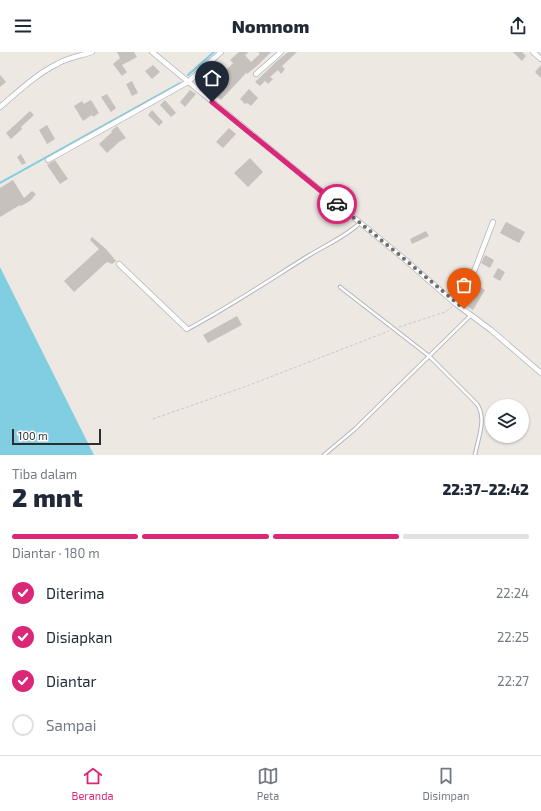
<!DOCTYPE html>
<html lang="id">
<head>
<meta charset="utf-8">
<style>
  body { margin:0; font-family:"Exo 2",sans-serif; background:#f6f6f7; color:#1f2937; height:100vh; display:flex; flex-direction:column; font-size:15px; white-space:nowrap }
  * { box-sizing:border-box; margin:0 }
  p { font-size:13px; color:#747a83 }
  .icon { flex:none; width:22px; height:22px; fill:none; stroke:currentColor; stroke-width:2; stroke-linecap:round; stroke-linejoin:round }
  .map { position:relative; height:403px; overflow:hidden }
  .side { display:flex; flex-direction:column; background:#fff; flex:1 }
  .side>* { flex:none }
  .tools { position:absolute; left:485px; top:347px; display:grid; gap:8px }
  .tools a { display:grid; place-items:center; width:44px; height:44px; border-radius:50%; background:#fff; box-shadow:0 1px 3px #0004; font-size:20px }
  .scale { position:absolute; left:12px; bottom:10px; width:89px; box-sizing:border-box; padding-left:4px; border:2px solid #2d2d2d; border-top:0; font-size:11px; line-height:14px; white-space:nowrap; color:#2d2d2d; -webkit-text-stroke:3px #fff; paint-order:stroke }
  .pin { position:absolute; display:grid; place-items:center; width:34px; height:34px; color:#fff; margin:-41px -17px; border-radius:50% 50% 50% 0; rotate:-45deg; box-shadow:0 0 4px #0007 }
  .pin .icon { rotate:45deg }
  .courier { position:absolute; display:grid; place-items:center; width:40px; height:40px; margin:-20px; border:3px solid #db2777; border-radius:50%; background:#fff; color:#222; box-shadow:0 1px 5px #0007 }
  .overview em { font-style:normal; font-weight:800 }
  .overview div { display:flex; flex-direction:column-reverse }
  .overview { display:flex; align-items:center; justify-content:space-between; height:68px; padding:0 12px }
  h1 { font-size:26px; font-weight:800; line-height:30px }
  .bar { display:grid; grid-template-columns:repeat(4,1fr); gap:6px 4px; align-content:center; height:48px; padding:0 12px }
  .bar i { height:5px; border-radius:3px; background:#e0e1e3 }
  .bar .active { background:#db2777 }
  .bar p { grid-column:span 4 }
  ol { padding:0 12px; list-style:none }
  li { display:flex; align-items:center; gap:12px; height:44px }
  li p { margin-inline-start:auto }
  li .icon { padding:4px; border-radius:50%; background:#db2777; color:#fff; stroke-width:4 }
  li:last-child { color:#747a83 }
  li i { width:22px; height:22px; border:2px solid #e0e1e3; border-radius:50% }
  header { display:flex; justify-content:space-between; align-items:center; height:52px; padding:0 12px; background:#fff; font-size:18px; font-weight:800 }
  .menu { display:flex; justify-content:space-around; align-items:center; height:56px; border-top:1px solid #e0e1e3; background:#fff; font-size:11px; color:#747a83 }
  .menu a { display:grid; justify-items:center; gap:2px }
  .menu .active { color:#db2777 }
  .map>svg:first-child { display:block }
  .water { fill:#81cee3 }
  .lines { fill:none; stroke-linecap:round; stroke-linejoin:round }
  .stream { stroke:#81cee3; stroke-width:2 }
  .building { fill:#c6c1bd }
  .lane-casing { stroke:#b2b4bc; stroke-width:4.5 }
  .street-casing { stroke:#b2b4bc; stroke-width:6 }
  .path { stroke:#c8c8c8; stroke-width:1; stroke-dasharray:3 2; stroke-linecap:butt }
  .lane { stroke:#fff; stroke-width:2.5 }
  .street { stroke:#fff; stroke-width:4.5 }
  .done { stroke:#706e6c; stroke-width:4; stroke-dasharray:0 7.2 }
  .route { stroke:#db2777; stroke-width:5 }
</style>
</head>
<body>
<header><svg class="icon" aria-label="menu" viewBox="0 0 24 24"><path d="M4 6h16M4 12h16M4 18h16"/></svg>Nomnom<svg class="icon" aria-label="share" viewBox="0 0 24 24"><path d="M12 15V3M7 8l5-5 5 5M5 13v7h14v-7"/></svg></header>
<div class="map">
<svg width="541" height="403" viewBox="0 0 541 403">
  <rect width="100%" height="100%" fill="#ede8e2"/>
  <path class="water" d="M 0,215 L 94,403 L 0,403 Z"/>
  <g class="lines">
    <path class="stream" d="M 188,23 L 214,0
      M 0,131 L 180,31"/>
  </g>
  <path class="building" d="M 117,0 L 134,0 L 137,5 L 122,13 L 127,20 L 122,24 L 113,12 L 120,6 Z
    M 239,0 L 249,0 L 245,3 L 251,10 L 260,2 L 258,0 L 271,0 L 258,13 L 247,22 L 246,21 L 221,48 L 208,37 L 233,11 L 230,8 Z
    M 288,0 L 297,0 L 282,14 L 285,17 L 281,22 L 278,18 L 270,25 L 273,27 L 268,32 L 265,29 L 260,34 L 255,30 L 277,9 Z
    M 513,0 L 522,0 L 526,4 L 522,9 Z
    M 153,13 L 160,20 L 152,27 L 145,19 Z
    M 541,13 L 541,26 L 535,20 Z
    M 0,23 L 6,30 L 0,35 Z
    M 132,29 L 138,41 L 132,44 L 126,32 Z
    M 249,37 L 258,46 L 251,54 L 247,51 L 245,52 L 240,47 Z
    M 190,38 L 196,42 L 185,55 L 180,50 Z
    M 107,42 L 116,56 L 111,60 L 101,45 Z
    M 91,48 L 99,61 L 93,65 L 92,63 L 83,69 L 74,54 L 82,49 L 84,52 Z
    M 165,48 L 176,61 L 171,65 L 160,53 Z
    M 152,58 L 163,70 L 159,74 L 148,63 Z
    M 30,59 L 34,63 L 21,75 L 22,77 L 11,87 L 6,81 Z
    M 47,73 L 55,87 L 47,92 L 39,78 Z
    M 117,74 L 126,86 L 119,90 L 107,101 L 99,92 L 112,80 L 111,79 Z
    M 229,76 L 236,82 L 223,96 L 216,90 Z
    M 21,102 L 26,111 L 22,113 L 17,105 Z
    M 250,106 L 263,120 L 248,135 L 234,121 Z
    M 55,108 L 68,127 L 60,132 L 47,113 Z
    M 13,128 L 24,146 L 32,139 L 36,142 L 30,149 L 21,154 L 20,153 L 0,165 L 0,136 Z
    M 506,170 L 525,180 L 519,191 L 500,181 Z
    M 426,179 L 429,184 L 412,192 L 410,187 Z
    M 92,185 L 106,197 L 116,209 L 112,212 L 107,210 L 74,240 L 64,229 L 99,197 L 90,188 Z
    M 485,203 L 494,208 L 490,216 L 481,211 Z
    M 498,216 L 505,220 L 500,229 L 493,225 Z
    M 477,233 L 485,238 L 473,258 L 461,251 L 467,239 L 472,242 Z
    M 237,264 L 242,273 L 208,291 L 203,283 Z"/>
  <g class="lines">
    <g class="lane-casing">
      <path id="lane" d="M 340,235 L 429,304 L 477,352 C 487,367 478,386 475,403
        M 188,277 C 229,255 268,229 308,204 C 326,193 345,185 360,171
        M 324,403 L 355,377 L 471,263"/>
    </g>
    <g class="street-casing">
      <path id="street" d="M 152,0 L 402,205 L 456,252 L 491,278 L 541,321
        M 533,0 L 541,7
        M 256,22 L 281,0
        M 0,55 C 18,40 35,23 57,12 C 67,6 80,4 92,0
        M 48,108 L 188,30 L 221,0
        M 119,212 L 187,277
        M 456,252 L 475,217 L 493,170"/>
    </g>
    <path class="path" d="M 399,275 L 445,260 L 452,255
      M 153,367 L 247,334 L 389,279"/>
    <use href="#lane" class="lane"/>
    <use href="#street" class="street"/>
  </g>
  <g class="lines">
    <path class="done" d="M 337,152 L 402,205 L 464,257"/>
    <path class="route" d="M 212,50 L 337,152"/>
  </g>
</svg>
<div class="tools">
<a><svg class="icon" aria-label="layers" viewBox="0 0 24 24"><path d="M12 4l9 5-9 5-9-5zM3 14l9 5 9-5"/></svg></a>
</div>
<div class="scale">100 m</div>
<div class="pin" style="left:464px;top:257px;background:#ea580c"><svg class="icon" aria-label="bag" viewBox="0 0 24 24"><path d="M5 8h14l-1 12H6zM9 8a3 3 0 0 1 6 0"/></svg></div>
<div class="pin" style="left:212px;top:50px;background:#1f2937"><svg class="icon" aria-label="home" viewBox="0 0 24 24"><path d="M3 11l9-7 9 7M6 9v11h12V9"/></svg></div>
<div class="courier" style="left:337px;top:152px"><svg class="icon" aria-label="car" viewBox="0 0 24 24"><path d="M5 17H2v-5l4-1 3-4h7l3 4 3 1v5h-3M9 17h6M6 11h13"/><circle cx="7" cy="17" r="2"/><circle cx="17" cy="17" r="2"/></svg></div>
</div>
<section class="side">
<div class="overview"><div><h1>2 mnt</h1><p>Tiba dalam</p></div><em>22:37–22:42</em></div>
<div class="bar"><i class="active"></i><i class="active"></i><i class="active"></i><i></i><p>Diantar · 180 m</p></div>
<ol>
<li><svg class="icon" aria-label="check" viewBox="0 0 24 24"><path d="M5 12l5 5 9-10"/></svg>Diterima<p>22:24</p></li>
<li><svg class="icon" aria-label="check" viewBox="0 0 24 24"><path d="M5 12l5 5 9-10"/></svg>Disiapkan<p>22:25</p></li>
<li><svg class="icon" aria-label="check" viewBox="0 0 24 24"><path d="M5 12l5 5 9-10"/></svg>Diantar<p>22:27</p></li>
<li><i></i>Sampai</li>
</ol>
</section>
<nav class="menu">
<a class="active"><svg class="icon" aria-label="home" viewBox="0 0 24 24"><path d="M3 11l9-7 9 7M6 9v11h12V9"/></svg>Beranda</a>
<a><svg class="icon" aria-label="map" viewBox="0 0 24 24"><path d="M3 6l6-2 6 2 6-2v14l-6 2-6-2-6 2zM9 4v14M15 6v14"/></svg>Peta</a>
<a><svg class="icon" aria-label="saved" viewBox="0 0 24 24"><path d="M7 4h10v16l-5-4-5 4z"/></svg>Disimpan</a>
</nav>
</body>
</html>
